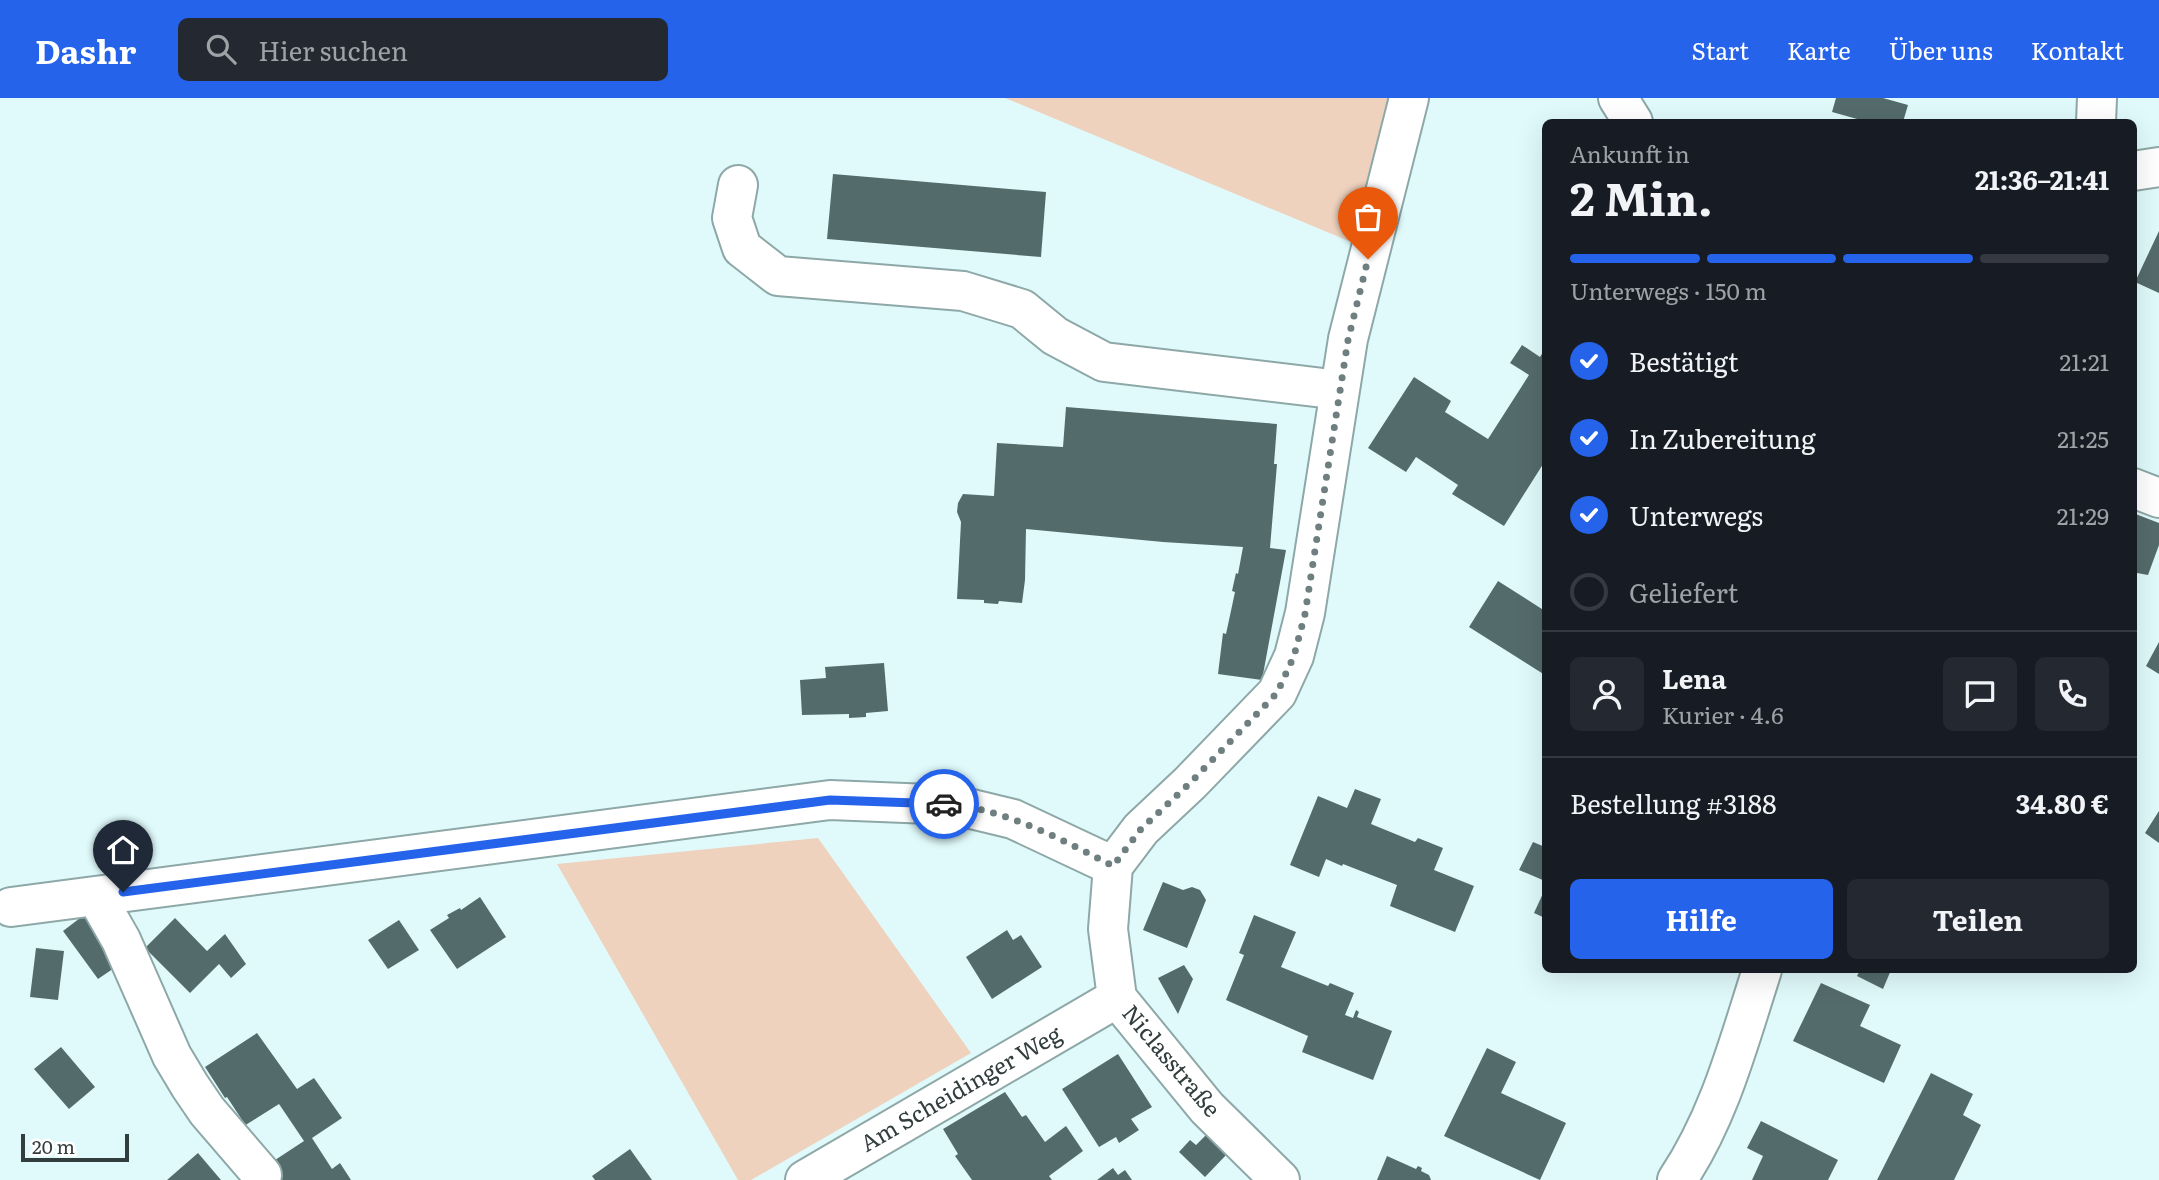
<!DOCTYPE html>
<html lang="de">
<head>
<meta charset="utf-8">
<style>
  body { margin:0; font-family:Literata,serif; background:#242831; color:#f1f3f6; height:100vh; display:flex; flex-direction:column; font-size:26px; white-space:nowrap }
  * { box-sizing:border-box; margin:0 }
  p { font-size:23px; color:#9ea1a6 }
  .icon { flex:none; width:38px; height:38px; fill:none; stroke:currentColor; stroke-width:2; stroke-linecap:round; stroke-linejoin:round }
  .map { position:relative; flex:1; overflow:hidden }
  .sheet { position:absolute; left:1542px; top:21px; width:595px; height:854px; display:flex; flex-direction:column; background:#171b24; border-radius:10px; box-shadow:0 7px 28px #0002 }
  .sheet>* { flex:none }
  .scale { position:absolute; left:21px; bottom:18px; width:108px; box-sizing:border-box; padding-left:7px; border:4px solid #323d3d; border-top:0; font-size:19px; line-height:24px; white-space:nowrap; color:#323d3d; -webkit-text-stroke:5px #fff; paint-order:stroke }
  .pin { position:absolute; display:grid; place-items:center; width:60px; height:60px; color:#fff; margin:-72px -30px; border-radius:50% 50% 50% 0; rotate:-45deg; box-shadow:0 0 7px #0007 }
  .pin .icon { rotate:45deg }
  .courier { position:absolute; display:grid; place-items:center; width:70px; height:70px; margin:-35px; border:5px solid #2563eb; border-radius:50%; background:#fff; color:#222; box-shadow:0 2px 9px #0007 }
  .headline em { font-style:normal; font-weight:700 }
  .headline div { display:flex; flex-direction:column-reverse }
  .headline { display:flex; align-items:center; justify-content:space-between; height:119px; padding:0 28px }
  h1 { font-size:46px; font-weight:700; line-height:52px }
  .bar { display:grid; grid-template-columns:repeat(4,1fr); gap:10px 7px; align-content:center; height:84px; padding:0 28px }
  .bar i { height:9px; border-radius:5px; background:#363941 }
  .bar .active { background:#2563eb }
  .bar p { grid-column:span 4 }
  .line { display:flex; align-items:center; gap:18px; padding:0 28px; border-top:2px solid #363941 }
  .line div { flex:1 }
  .round { display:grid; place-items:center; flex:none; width:74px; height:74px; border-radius:10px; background:#242831 }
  ol { padding:0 28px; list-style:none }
  li { display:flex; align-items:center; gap:21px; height:77px }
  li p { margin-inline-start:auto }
  li .icon { padding:7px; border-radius:50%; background:#2563eb; color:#fff; stroke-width:4 }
  li:last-child { color:#9ea1a6 }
  li i { width:38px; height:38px; border:4px solid #363941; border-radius:50% }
  .primary-button { display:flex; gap:14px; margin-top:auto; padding:14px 28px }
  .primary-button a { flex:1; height:80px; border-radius:10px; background:#2563eb; color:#fff; font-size:28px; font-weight:700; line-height:80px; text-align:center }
  .primary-button a+a { background:#242831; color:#f1f3f6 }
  header { display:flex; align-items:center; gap:42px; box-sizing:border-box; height:98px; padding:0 35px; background:#2563eb; color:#fff }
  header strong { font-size:33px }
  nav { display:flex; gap:38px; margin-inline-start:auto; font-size:24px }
  .search { width:490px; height:63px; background:#242831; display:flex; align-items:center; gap:18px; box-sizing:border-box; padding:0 24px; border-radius:10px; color:#9ea1a6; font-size:26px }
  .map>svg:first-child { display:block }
  .green { fill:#eed2be }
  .building { fill:#546b6c }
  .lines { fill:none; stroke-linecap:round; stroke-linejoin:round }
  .minor-casing { stroke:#8ea7a7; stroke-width:42 }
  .minor { stroke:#fff; stroke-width:38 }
  .done { stroke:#6f7f80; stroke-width:7; stroke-dasharray:0 12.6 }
  .route { stroke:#2563eb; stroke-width:9 }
  .labels { text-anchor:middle; stroke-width:7; stroke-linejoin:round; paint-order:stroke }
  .street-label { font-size:23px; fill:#323d3d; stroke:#fff }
</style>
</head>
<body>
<header>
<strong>Dashr</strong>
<div class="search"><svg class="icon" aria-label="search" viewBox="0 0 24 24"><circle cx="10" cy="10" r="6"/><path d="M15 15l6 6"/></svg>Hier suchen</div>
<nav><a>Start</a><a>Karte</a><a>Über uns</a><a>Kontakt</a></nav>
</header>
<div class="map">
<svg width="2159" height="1082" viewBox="0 0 2159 1082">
  <rect width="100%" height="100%" fill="#e0fafb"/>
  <path class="green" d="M 1005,0 L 1402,0 L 1363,149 Z
    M 818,740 L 971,955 L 751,1082 L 738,1082 L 557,766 Z"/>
  <path class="building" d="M 1836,0 L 1883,0 L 1908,7 L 1903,24 L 1868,24 L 1832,14 Z
    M 833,76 L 1046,94 L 1041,159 L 827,141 Z
    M 2159,133 L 2159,195 L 2135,184 Z
    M 1522,247 L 1540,259 L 1545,251 L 1545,363 L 1504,428 L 1452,396 L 1458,387 L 1416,359 L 1406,374 L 1368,350 L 1414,279 L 1451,303 L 1445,314 L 1488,341 L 1529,277 L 1510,265 Z
    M 1066,309 L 1277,326 L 1274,366 L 1277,366 L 1270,450 L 1286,452 L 1262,582 L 1218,576 L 1223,535 L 1226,536 L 1235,494 L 1232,493 L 1236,475 L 1238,476 L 1243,449 L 1163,444 L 1026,431 L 1025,482 L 1022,505 L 999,503 L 998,506 L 984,505 L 984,502 L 957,501 L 961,424 L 957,414 L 958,405 L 963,396 L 994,398 L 997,345 L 1063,349 Z
    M 2133,415 L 2159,425 L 2159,447 L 2148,477 L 2137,475 L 2134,483 Z
    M 1498,483 L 1545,513 L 1545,577 L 1469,529 Z
    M 2159,544 L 2159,576 L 2146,568 Z
    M 884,565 L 888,613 L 866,615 L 866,619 L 849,620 L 849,616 L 802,617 L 800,582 L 826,580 L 825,569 Z
    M 1355,691 L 1381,701 L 1371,726 L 1415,744 L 1418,740 L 1443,750 L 1434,772 L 1474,788 L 1455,834 L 1390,808 L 1397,787 L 1343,766 L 1342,768 L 1326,761 L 1319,779 L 1290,767 L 1318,698 L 1347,710 Z
    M 2159,713 L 2159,745 L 2145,735 Z
    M 1533,744 L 1545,749 L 1545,783 L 1519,772 Z
    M 1163,784 L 1183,792 L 1192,789 L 1200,792 L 1206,802 L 1187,850 L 1143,832 Z
    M 1545,791 L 1545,820 L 1534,815 Z
    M 480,799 L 506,839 L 457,871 L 430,832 L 449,820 L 447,817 L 460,810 L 461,812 Z
    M 84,817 L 120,866 L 98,881 L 63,833 Z
    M 1254,817 L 1296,834 L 1281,869 L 1328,888 L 1330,885 L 1354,895 L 1345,917 L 1353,920 L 1356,912 L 1359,914 L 1357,919 L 1392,933 L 1373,982 L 1302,954 L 1308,938 L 1226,902 L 1244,857 L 1239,855 Z
    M 175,820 L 207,853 L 225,836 L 246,866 L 231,880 L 219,866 L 190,895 L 145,850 Z
    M 399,822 L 419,852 L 388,871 L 368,842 Z
    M 1007,832 L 1013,842 L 1021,837 L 1042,869 L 992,901 L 966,859 Z
    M 36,850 L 64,853 L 58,902 L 30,899 Z
    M 1184,867 L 1193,881 L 1178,916 L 1158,880 Z
    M 1860,872 L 1891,872 L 1883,891 L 1857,878 Z
    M 1821,885 L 1870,907 L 1860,928 L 1901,947 L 1884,985 L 1793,943 Z
    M 257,935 L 297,991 L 314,980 L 342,1020 L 312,1040 L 332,1071 L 340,1065 L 351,1082 L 279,1082 L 269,1066 L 304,1043 L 279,1006 L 244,1028 L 242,1027 L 244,1025 L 227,999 L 225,1000 L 205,969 Z
    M 61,949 L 95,989 L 69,1011 L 34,971 Z
    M 1487,950 L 1516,964 L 1501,995 L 1566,1025 L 1540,1082 L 1444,1038 Z
    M 1118,956 L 1152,1009 L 1131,1021 L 1139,1032 L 1119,1045 L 1116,1039 L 1099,1049 L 1062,991 Z
    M 1931,975 L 1973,996 L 1963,1017 L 1981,1027 L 1954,1082 L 1877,1082 Z
    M 1005,994 L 1022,1019 L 1026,1017 L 1045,1044 L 1066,1028 L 1083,1053 L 1049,1078 L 1052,1082 L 972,1082 L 955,1058 L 958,1056 L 943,1031 Z
    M 1761,1023 L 1838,1062 L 1828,1082 L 1752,1082 L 1763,1058 L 1747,1050 Z
    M 1208,1035 L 1228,1055 L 1205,1079 L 1179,1054 L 1190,1042 L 1196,1047 Z
    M 630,1051 L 652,1082 L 595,1082 L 592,1078 Z
    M 198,1055 L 221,1082 L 167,1082 Z
    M 1387,1058 L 1416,1071 L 1418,1068 L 1422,1070 L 1421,1073 L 1429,1077 L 1431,1082 L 1377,1082 Z
    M 1113,1070 L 1118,1077 L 1125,1072 L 1132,1082 L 1097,1082 Z"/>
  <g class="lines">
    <g class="minor-casing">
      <path id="minor" d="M 1618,0 L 1633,24
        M 2096,24 L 2097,0
        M 2133,73 L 2159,69
        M 738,87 L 732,120 L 742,150 L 778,178 L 963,193 L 1022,211 L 1055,238 L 1104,264 L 1340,292
        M 2133,390 L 2159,400
        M 1113,768 L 1141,731 L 1190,685 L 1277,595 L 1294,558 L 1305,515 L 1348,241 L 1409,0
        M 1113,768 L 1108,831 L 1117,900 L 1207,1010 L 1280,1082
        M 96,798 L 121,842 L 172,958 L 190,988 L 207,1013 L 262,1077
        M 11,809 L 830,702 L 955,707 L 1013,721 L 1113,768
        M 805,1082 L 1117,900
        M 1677,1082 C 1720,1018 1739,943 1762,872"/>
    </g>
    <use href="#minor" class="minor"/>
  </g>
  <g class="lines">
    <path class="done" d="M 944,706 C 1001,709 1063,742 1113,768 L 1141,731 L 1190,685 L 1277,595 L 1294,558 L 1305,516 L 1348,242 L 1368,161"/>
    <path class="route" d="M 123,794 L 830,702 L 944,706"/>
  </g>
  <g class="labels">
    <g class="street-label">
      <text transform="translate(1171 963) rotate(50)" y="8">Niclasstraße</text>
      <text transform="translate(961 991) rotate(-30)" y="8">Am Scheidinger Weg</text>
    </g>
  </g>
</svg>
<div class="scale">20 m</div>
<div class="pin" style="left:1368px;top:161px;background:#ea580c"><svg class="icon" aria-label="bag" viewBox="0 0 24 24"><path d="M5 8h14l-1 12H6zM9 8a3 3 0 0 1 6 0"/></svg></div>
<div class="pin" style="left:123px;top:794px;background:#1f2937"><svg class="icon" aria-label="home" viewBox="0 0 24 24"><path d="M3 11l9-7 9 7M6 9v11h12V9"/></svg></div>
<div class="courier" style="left:944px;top:706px"><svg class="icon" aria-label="car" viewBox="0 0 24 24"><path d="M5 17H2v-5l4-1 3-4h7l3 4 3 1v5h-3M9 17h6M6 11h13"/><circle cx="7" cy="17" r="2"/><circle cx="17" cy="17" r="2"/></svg></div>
<section class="sheet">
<div class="headline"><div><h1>2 Min.</h1><p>Ankunft in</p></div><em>21:36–21:41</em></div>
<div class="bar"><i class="active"></i><i class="active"></i><i class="active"></i><i></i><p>Unterwegs · 150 m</p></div>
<ol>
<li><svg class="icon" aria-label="check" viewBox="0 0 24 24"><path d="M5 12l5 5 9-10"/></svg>Bestätigt<p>21:21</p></li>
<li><svg class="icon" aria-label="check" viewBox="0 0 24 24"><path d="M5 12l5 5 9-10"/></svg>In Zubereitung<p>21:25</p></li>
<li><svg class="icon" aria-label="check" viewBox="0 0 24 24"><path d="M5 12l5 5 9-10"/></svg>Unterwegs<p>21:29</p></li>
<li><i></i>Geliefert</li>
</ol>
<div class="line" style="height:126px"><a class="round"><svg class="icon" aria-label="person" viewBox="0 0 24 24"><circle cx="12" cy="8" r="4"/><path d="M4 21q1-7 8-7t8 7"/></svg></a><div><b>Lena</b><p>Kurier · 4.6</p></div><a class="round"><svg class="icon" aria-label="chat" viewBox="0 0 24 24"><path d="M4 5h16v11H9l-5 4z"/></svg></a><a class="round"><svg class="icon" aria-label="phone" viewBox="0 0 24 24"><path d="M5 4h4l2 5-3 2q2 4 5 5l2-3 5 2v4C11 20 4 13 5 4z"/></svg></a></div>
<div class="line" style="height:91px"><div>Bestellung #3188</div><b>34.80 €</b></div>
<div class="primary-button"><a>Hilfe</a><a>Teilen</a></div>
</section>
</div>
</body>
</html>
